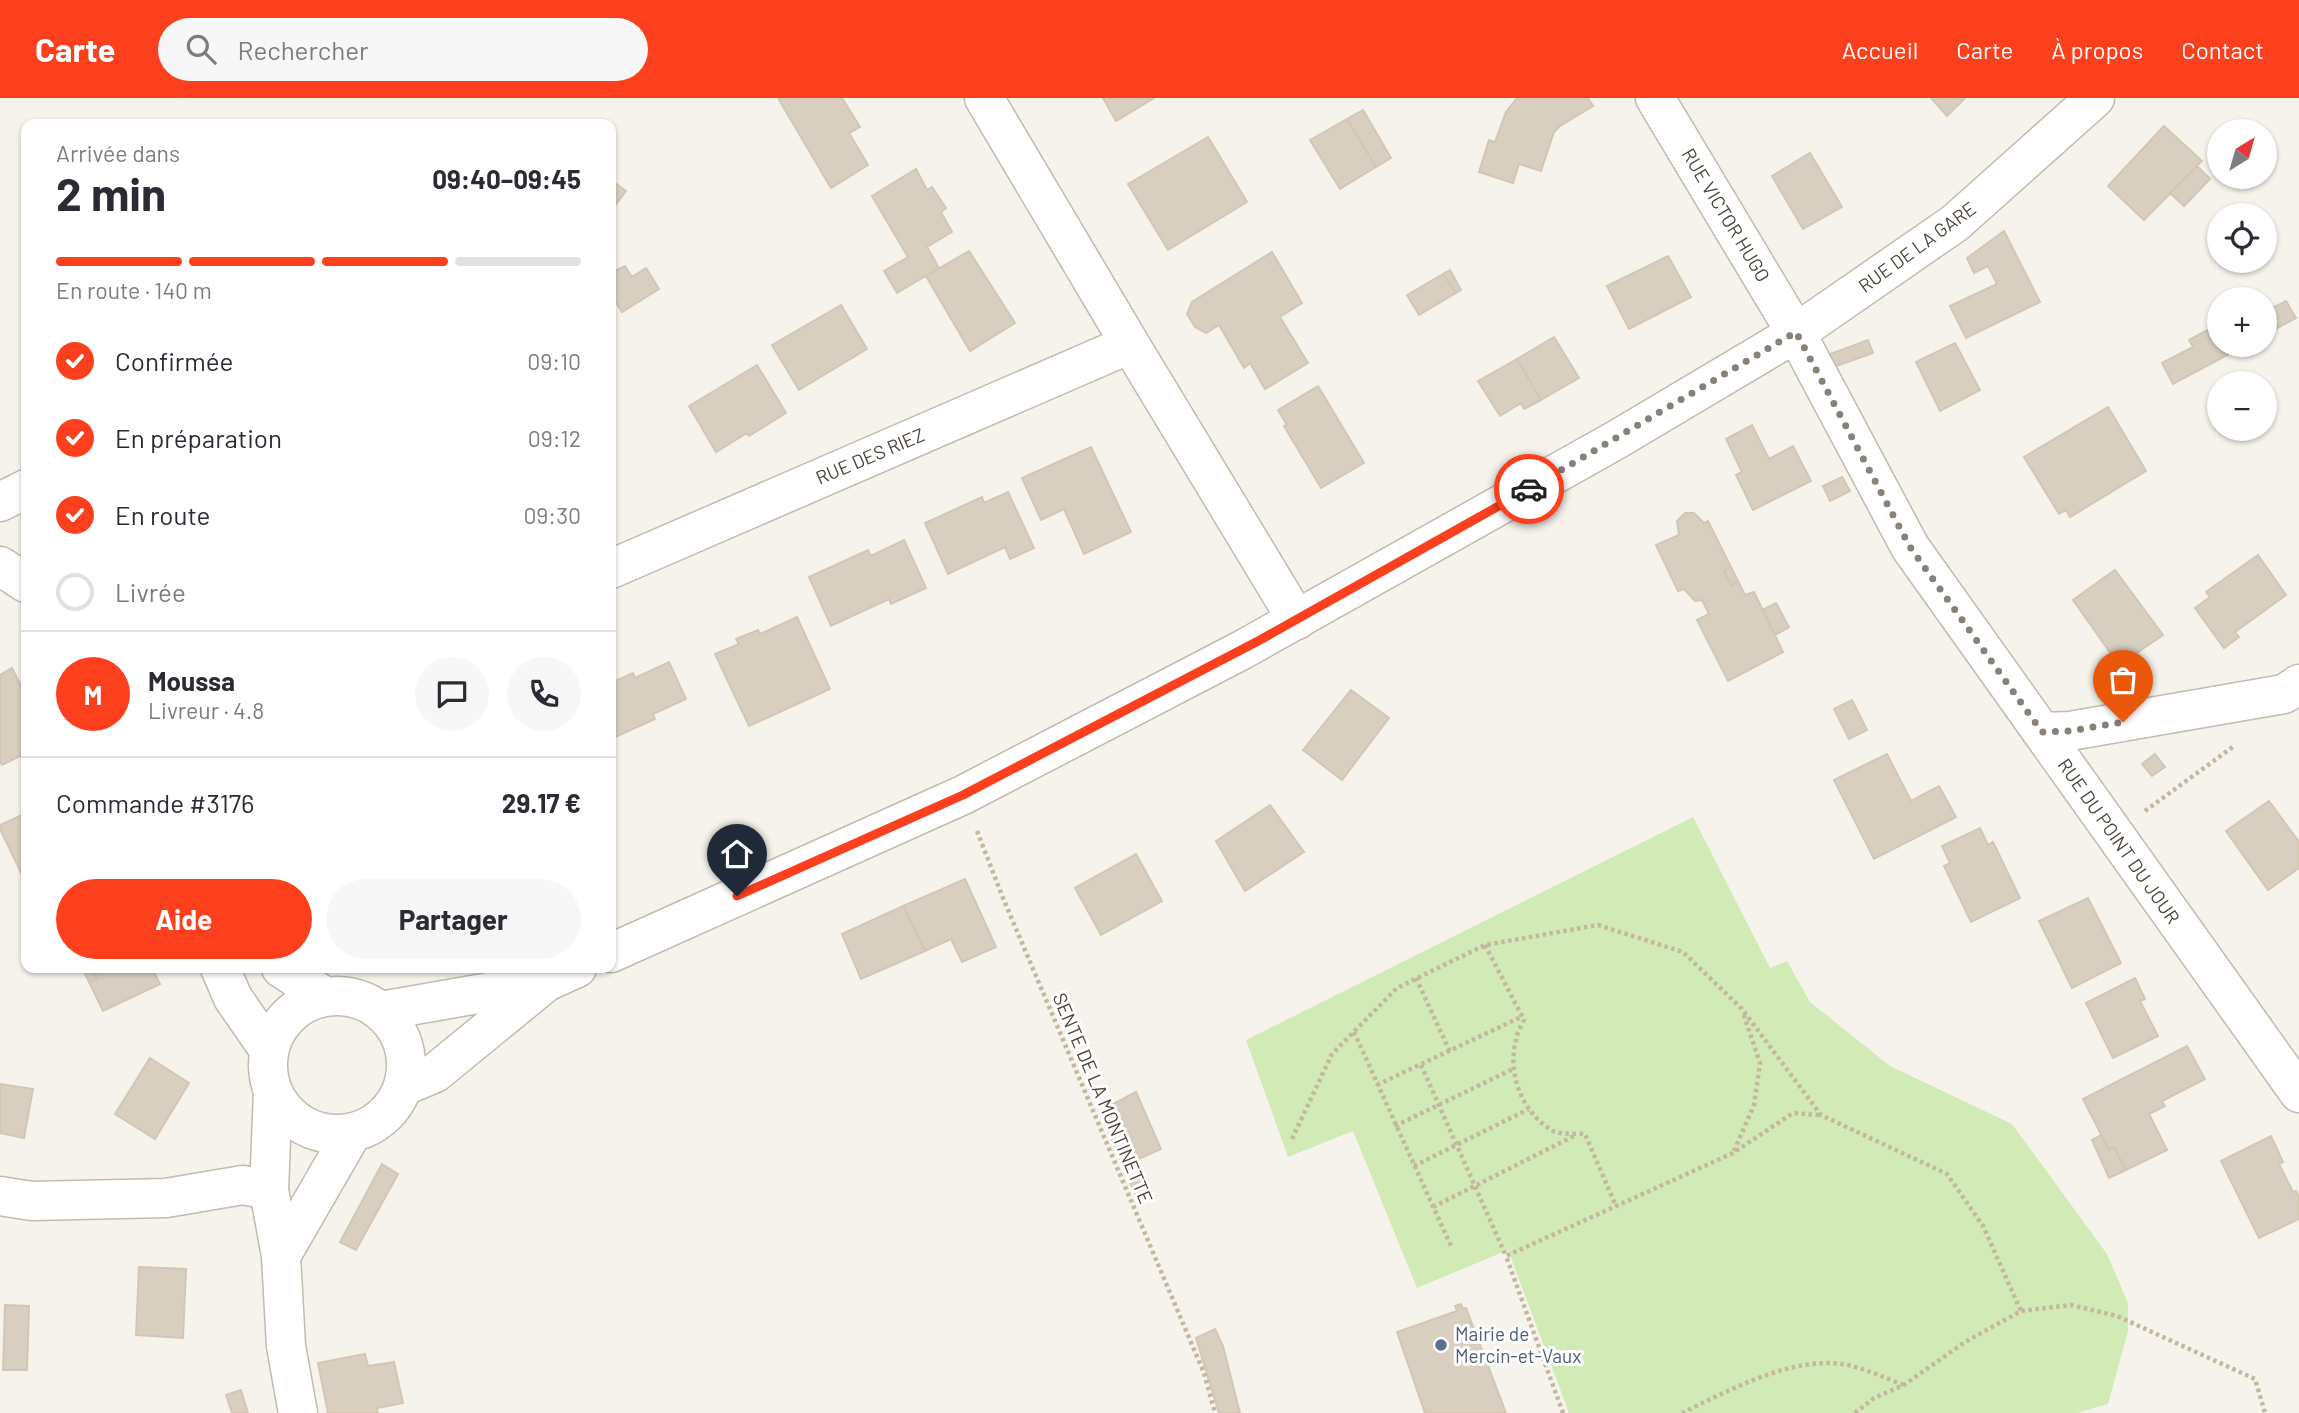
<!DOCTYPE html>
<html lang="fr">
<head>
<meta charset="utf-8">
<style>
  body { margin:0; font-family:Barlow,sans-serif; background:#f7f7f7; color:#2b2b33; height:100vh; display:flex; flex-direction:column; font-size:26px; white-space:nowrap }
  * { box-sizing:border-box; margin:0 }
  p { font-size:23px; color:#7c7c81 }
  .icon { flex:none; width:38px; height:38px; fill:none; stroke:currentColor; stroke-width:2; stroke-linecap:round; stroke-linejoin:round }
  .map { position:relative; flex:1; overflow:hidden }
  .details { position:absolute; left:21px; top:21px; width:595px; height:854px; display:flex; flex-direction:column; background:#fff; border-radius:14px; box-shadow:0 2px 5px #0004 }
  .details>* { flex:none }
  .needle { width:46px; rotate:37deg }
  .controls { position:absolute; left:2207px; top:21px; display:grid; gap:14px }
  .controls a { display:grid; place-items:center; width:70px; height:70px; border-radius:50%; background:#fff; box-shadow:0 2px 5px #0004; font-size:35px }
  .pin { position:absolute; display:grid; place-items:center; width:60px; height:60px; color:#fff; margin:-72px -30px; border-radius:50% 50% 50% 0; rotate:-45deg; box-shadow:0 0 7px #0007 }
  .pin .icon { rotate:45deg }
  .courier { position:absolute; display:grid; place-items:center; width:70px; height:70px; margin:-35px; border:5px solid #fc3f1d; border-radius:50%; background:#fff; color:#222; box-shadow:0 2px 9px #0007 }
  .summary em { font-style:normal; font-weight:700 }
  .summary div { display:flex; flex-direction:column-reverse }
  .summary { display:flex; align-items:center; justify-content:space-between; height:119px; padding:0 35px }
  h1 { font-size:46px; font-weight:700; line-height:52px }
  .bar { display:grid; grid-template-columns:repeat(4,1fr); gap:10px 7px; align-content:center; height:84px; padding:0 35px }
  .bar i { height:9px; border-radius:5px; background:#e1e1e2 }
  .bar .active { background:#fc3f1d }
  .bar p { grid-column:span 4 }
  .line { display:flex; align-items:center; gap:18px; padding:0 35px; border-top:2px solid #e1e1e2 }
  .line div { flex:1 }
  .round { display:grid; place-items:center; flex:none; width:74px; height:74px; border-radius:37px; background:#f7f7f7 }
  ol { padding:0 35px; list-style:none }
  li { display:flex; align-items:center; gap:21px; height:77px }
  li p { margin-inline-start:auto }
  li .icon { padding:7px; border-radius:50%; background:#fc3f1d; color:#fff; stroke-width:4 }
  li:last-child { color:#7c7c81 }
  li i { width:38px; height:38px; border:4px solid #e1e1e2; border-radius:50% }
  .button { display:flex; gap:14px; margin-top:auto; padding:14px 35px }
  .button a { flex:1; height:80px; border-radius:42px; background:#fc3f1d; color:#fff; font-size:28px; font-weight:700; line-height:80px; text-align:center }
  .button a+a { background:#f7f7f7; color:#2b2b33 }
  header { display:flex; align-items:center; gap:42px; box-sizing:border-box; height:98px; padding:0 35px; background:#fc3f1d; color:#fff }
  header strong { font-size:33px }
  nav { display:flex; gap:38px; margin-inline-start:auto; font-size:24px }
  .search { width:490px; height:63px; background:#f7f7f7; display:flex; align-items:center; gap:18px; box-sizing:border-box; padding:0 24px; border-radius:38px; color:#7c7c81; font-size:26px }
  .map>svg:first-child { display:block }
  .green { fill:#d2eab5 }
  .building { fill:#d8cfc1; stroke:#d3c7b4; stroke-width:2 }
  .lines { fill:none; stroke-linecap:round; stroke-linejoin:round }
  .minor-casing { stroke:#c2bbae; stroke-width:41 }
  .tertiary-casing { stroke:#c2bbae; stroke-width:41 }
  .path { stroke:#c4b79f; stroke-width:4.5; stroke-dasharray:3.5 3.5; stroke-linecap:butt }
  .minor { stroke:#fff; stroke-width:38 }
  .tertiary { stroke:#fff; stroke-width:38 }
  .done { stroke:#878178; stroke-width:7; stroke-dasharray:0 12.6 }
  .route { stroke:#fc3f1d; stroke-width:9 }
  .service-dot { fill:#5c6f8a; stroke:#fff; stroke-width:2.5 }
  .labels { text-anchor:middle; stroke-width:6; stroke-linejoin:round; paint-order:stroke }
  .street-label { font-size:19px; fill:#4b4439; stroke:#fff }
  .service-label { font-size:19px; fill:#4e5e75; stroke:#fff; text-anchor:start }
</style>
</head>
<body>
<header>
<strong>Carte</strong>
<div class="search"><svg class="icon" aria-label="search" viewBox="0 0 24 24"><circle cx="10" cy="10" r="6"/><path d="M15 15l6 6"/></svg>Rechercher</div>
<nav><a>Accueil</a><a>Carte</a><a>À propos</a><a>Contact</a></nav>
</header>
<div class="map">
<svg width="2299" height="1315" viewBox="0 0 2299 1315">
  <rect width="100%" height="100%" fill="#f6f3ec"/>
  <path class="green" d="M 1693,719 L 1770,870 L 1787,863 L 1810,904 L 1890,968 L 2012,1026 L 2107,1156 L 2128,1205 L 2128,1233 L 2108,1306 L 2077,1315 L 1569,1315 L 1508,1152 L 1417,1190 L 1353,1033 L 1288,1059 L 1246,942 Z"/>
  <path class="building" d="M 778,0 L 842,0 L 860,29 L 849,35 L 868,67 L 831,90 Z
    M 1103,0 L 1154,0 L 1116,23 Z
    M 1517,0 L 1588,0 L 1593,8 L 1560,28 L 1554,34 L 1541,73 L 1519,66 L 1513,85 L 1479,74 L 1489,42 L 1495,44 L 1506,14 Z
    M 1931,0 L 1965,0 L 1947,18 Z
    M 1363,12 L 1391,60 L 1376,69 L 1347,21 Z
    M 1347,21 L 1376,69 L 1340,91 L 1310,42 Z
    M 2164,28 L 2202,63 L 2144,122 L 2108,88 Z
    M 1208,39 L 1247,104 L 1168,152 L 1128,86 Z
    M 1810,55 L 1842,109 L 1803,131 L 1772,78 Z
    M 2197,68 L 2210,81 L 2184,108 L 2170,95 Z
    M 916,71 L 927,92 L 932,89 L 946,110 L 941,114 L 952,134 L 927,149 L 939,170 L 897,195 L 884,173 L 908,159 L 872,98 Z
    M 611,82 L 626,93 L 611,113 Z
    M 2004,133 L 2040,204 L 1966,240 L 1950,208 L 1997,186 L 1988,168 L 1974,175 L 1967,160 Z
    M 969,153 L 1015,225 L 970,253 L 926,178 Z
    M 1272,154 L 1302,205 L 1280,219 L 1308,265 L 1265,291 L 1250,265 L 1244,270 L 1219,227 L 1206,235 L 1195,229 L 1187,216 L 1192,204 Z
    M 1668,158 L 1691,199 L 1629,231 L 1607,188 Z
    M 625,168 L 632,179 L 646,170 L 659,191 L 622,214 L 611,196 L 611,170 L 615,173 Z
    M 1450,172 L 1461,192 L 1456,195 L 1443,176 Z
    M 1443,176 L 1456,195 L 1419,217 L 1407,197 Z
    M 2286,203 L 2296,220 L 2264,237 L 2264,214 Z
    M 841,207 L 867,251 L 799,292 L 772,247 Z
    M 2219,226 L 2219,247 L 2246,247 L 2173,286 L 2162,265 L 2193,249 L 2189,242 Z
    M 1554,239 L 1579,280 L 1541,302 L 1517,261 Z
    M 1868,242 L 1873,255 L 1834,269 L 1830,256 Z
    M 1955,245 L 1980,292 L 1940,313 L 1916,264 Z
    M 1517,261 L 1541,302 L 1524,311 L 1521,305 L 1500,318 L 1478,283 Z
    M 757,267 L 786,315 L 749,338 L 747,335 L 716,354 L 689,308 Z
    M 1318,288 L 1364,365 L 1321,390 L 1284,328 L 1287,327 L 1278,312 Z
    M 2108,309 L 2146,373 L 2070,419 L 2066,412 L 2059,416 L 2024,359 Z
    M 1752,327 L 1769,361 L 1793,348 L 1811,383 L 1753,412 L 1736,377 L 1742,374 L 1726,341 Z
    M 1091,349 L 1131,434 L 1084,456 L 1064,411 L 1041,422 L 1022,380 Z
    M 1842,379 L 1850,393 L 1830,403 L 1823,388 Z
    M 1008,394 L 1034,450 L 1010,461 L 1005,449 L 948,476 L 925,425 L 982,399 L 984,405 Z
    M 1685,415 L 1694,415 L 1704,425 L 1708,423 L 1731,469 L 1724,473 L 1731,487 L 1738,483 L 1745,497 L 1754,494 L 1783,554 L 1728,583 L 1697,522 L 1709,516 L 1702,502 L 1695,503 L 1684,491 L 1678,493 L 1656,447 L 1679,437 L 1677,423 Z
    M 904,442 L 926,490 L 891,506 L 889,501 L 831,528 L 809,479 L 868,452 L 871,458 Z
    M 2258,457 L 2286,497 L 2235,534 L 2239,539 L 2224,550 L 2195,510 L 2210,499 L 2206,494 Z
    M 1731,469 L 1738,483 L 1731,487 L 1724,473 Z
    M 2115,472 L 2163,537 L 2119,567 L 2073,502 Z
    M 1776,505 L 1789,529 L 1775,537 L 1762,512 Z
    M 797,519 L 830,591 L 749,628 L 715,556 L 739,546 L 736,541 L 758,532 L 760,536 Z
    M 669,564 L 686,601 L 653,616 L 655,621 L 611,641 L 611,585 L 633,575 L 635,580 Z
    M 12,570 L 26,598 L 26,655 L 2,667 L 0,663 L 0,577 Z
    M 1351,592 L 1389,620 L 1342,682 L 1303,652 Z
    M 1852,602 L 1867,632 L 1849,641 L 1834,611 Z
    M 1887,656 L 1911,703 L 1939,688 L 1956,719 L 1874,761 L 1834,682 Z
    M 2155,656 L 2165,669 L 2152,678 L 2142,666 Z
    M 2269,703 L 2299,744 L 2299,770 L 2268,792 L 2226,733 Z
    M 1270,707 L 1304,754 L 1245,793 L 1216,743 Z
    M 26,715 L 26,785 L 0,731 L 0,727 Z
    M 1980,730 L 1988,747 L 1993,744 L 2020,800 L 1971,824 L 1944,768 L 1950,765 L 1942,748 Z
    M 1136,756 L 1162,803 L 1101,837 L 1075,790 Z
    M 965,781 L 996,849 L 962,864 L 951,841 L 925,853 L 903,808 Z
    M 2088,800 L 2121,865 L 2072,890 L 2039,823 Z
    M 903,808 L 925,853 L 861,881 L 842,836 Z
    M 82,870 L 91,870 L 97,881 L 89,884 Z
    M 91,870 L 152,870 L 160,886 L 103,913 L 89,884 L 97,881 Z
    M 2135,880 L 2145,901 L 2140,903 L 2158,938 L 2113,960 L 2086,905 Z
    M 2187,948 L 2205,981 L 2162,1003 L 2165,1008 L 2149,1016 L 2167,1052 L 2126,1072 L 2114,1049 L 2109,1052 L 2083,1001 Z
    M 150,960 L 189,985 L 155,1041 L 115,1016 Z
    M 0,986 L 33,991 L 24,1040 L 0,1035 Z
    M 1136,994 L 1161,1051 L 1123,1068 L 1100,1013 Z
    M 2101,1037 L 2109,1052 L 2114,1049 L 2126,1072 L 2109,1080 L 2092,1042 Z
    M 2271,1038 L 2283,1064 L 2279,1066 L 2293,1094 L 2296,1093 L 2299,1099 L 2299,1121 L 2259,1140 L 2221,1063 Z
    M 382,1066 L 398,1076 L 356,1152 L 340,1144 Z
    M 1144,1076 L 1151,1091 L 1136,1098 L 1129,1082 Z
    M 139,1169 L 186,1171 L 183,1240 L 136,1237 Z
    M 1461,1206 L 1463,1211 L 1466,1210 L 1506,1315 L 1425,1315 L 1397,1234 L 1457,1213 L 1455,1208 Z
    M 5,1207 L 29,1208 L 27,1272 L 3,1272 Z
    M 1215,1231 L 1223,1248 L 1240,1315 L 1219,1315 L 1196,1240 Z
    M 365,1256 L 368,1268 L 394,1264 L 403,1305 L 377,1310 L 378,1315 L 328,1315 L 318,1265 Z
    M 241,1292 L 248,1315 L 232,1315 L 226,1297 Z"/>
  <g class="lines">
    <g class="minor-casing">
      <path id="minor" d="M 984,0 L 1130,246
        M 1655,0 L 1796,235 L 1910,449 L 2299,995
        M 0,404 L 26,391
        M 611,471 L 1130,246 L 1297,522
        M 2042,634 L 2070,633 L 2284,596 L 2299,586
        M 0,1098 L 32,1103 L 166,1100 L 243,1087 L 269,1092"/>
    </g>
    <g class="tertiary-casing">
      <path id="tertiary" d="M 0,468 L 26,485
        M 611,855 L 963,697 L 1242,552 L 1616,342 L 1796,235 L 1955,125 L 2095,0
        M 220,870 L 233,900 L 269,952
        M 281,870 L 324,898
        M268 967a69 69 0 1 1 138 0a69 69 0 1 1-138 0Z
        M 381,913 L 546,884 L 577,870
        M 404,988 L 435,975 L 545,885
        M 273,993 L 269,1092 L 281,1158 L 286,1248 L 298,1315
        M 281,1158 L 352,1035"/>
    </g>
    <path class="path" d="M 2145,713 L 2234,648
      M 977,733 L 1003,800 L 1204,1275 L 1215,1315
      M 1485,847 L 1524,922 C 1521,928 1517,935 1516,942 C 1507,976 1522,1015 1553,1033 C 1561,1037 1576,1035 1585,1036 L 1616,1108
      M 1416,880 L 1450,954
      M 1354,934 L 1451,1148
      M 1421,967 L 1506,1158
      M 1377,987 L 1523,918
      M 1395,1028 L 1513,971
      M 1292,1041 L 1332,956 L 1397,890 L 1485,847 L 1598,827 L 1683,854 L 1742,911 L 1821,1017 L 1947,1076 L 1983,1128 L 2021,1213
      M 1734,1053 L 1754,1007 L 1760,965 L 1743,915
      M 1414,1068 L 1529,1011
      M 1433,1109 L 1576,1037
      M 1563,1315 L 1506,1158 L 1733,1055 L 1793,1015 L 1820,1017
      M 1682,1315 C 1728,1293 1789,1259 1842,1266 C 1862,1269 1885,1280 1904,1287
      M 1855,1315 L 1874,1300 L 1904,1287 L 1965,1244 L 2021,1213 L 2071,1207 L 2117,1218 L 2255,1281 L 2265,1315"/>
    <use href="#minor" class="minor"/>
    <use href="#tertiary" class="tertiary"/>
  </g>
  <g class="lines">
    <path class="done" d="M 1529,391 L 1796,234 L 1910,449 L 2042,634 L 2070,633 L 2123,624"/>
    <path class="route" d="M 737,798 L 963,697 L 1260,542 L 1529,391"/>
  </g>
  <circle class="service-dot" cx="1441" cy="1247" r="7"/>
  <g class="labels">
    <g class="street-label">
      <text transform="translate(1726 117) rotate(59)" y="7">RUE VICTOR HUGO</text>
      <text transform="translate(1917 149) rotate(-36)" y="7">RUE DE LA GARE</text>
      <text transform="translate(870 358) rotate(-23)" y="7">RUE DES RIEZ</text>
      <text transform="translate(2119 743) rotate(55)" y="7">RUE DU POINT DU JOUR</text>
      <text transform="translate(1103 1000) rotate(67)" y="7">SENTE DE LA MONTINETTE</text>
    </g>
    <g class="service-label">
      <text x="1455" y="1243">Mairie de<tspan x="1455" dy="22">Mercin-et-Vaux</tspan></text>
    </g>
  </g>
</svg>
<div class="controls">
<a><svg class="needle" viewBox="-14 -14 28 28"><path d="M0-13l5 13h-10z" fill="#e53935"/><path d="M0 13l5-13h-10z" fill="#7c7c81"/></svg></a>
<a><svg class="icon" aria-label="locate" viewBox="0 0 24 24"><circle cx="12" cy="12" r="6"/><path d="M12 2v4M12 18v4M2 12h4M18 12h4"/></svg></a>
<a>+</a>
<a>−</a>
</div>
<div class="pin" style="left:2123px;top:624px;background:#ea580c"><svg class="icon" aria-label="bag" viewBox="0 0 24 24"><path d="M5 8h14l-1 12H6zM9 8a3 3 0 0 1 6 0"/></svg></div>
<div class="pin" style="left:737px;top:798px;background:#1f2937"><svg class="icon" aria-label="home" viewBox="0 0 24 24"><path d="M3 11l9-7 9 7M6 9v11h12V9"/></svg></div>
<div class="courier" style="left:1529px;top:391px"><svg class="icon" aria-label="car" viewBox="0 0 24 24"><path d="M5 17H2v-5l4-1 3-4h7l3 4 3 1v5h-3M9 17h6M6 11h13"/><circle cx="7" cy="17" r="2"/><circle cx="17" cy="17" r="2"/></svg></div>
<section class="details">
<div class="summary"><div><h1>2 min</h1><p>Arrivée dans</p></div><em>09:40–09:45</em></div>
<div class="bar"><i class="active"></i><i class="active"></i><i class="active"></i><i></i><p>En route · 140 m</p></div>
<ol>
<li><svg class="icon" aria-label="check" viewBox="0 0 24 24"><path d="M5 12l5 5 9-10"/></svg>Confirmée<p>09:10</p></li>
<li><svg class="icon" aria-label="check" viewBox="0 0 24 24"><path d="M5 12l5 5 9-10"/></svg>En préparation<p>09:12</p></li>
<li><svg class="icon" aria-label="check" viewBox="0 0 24 24"><path d="M5 12l5 5 9-10"/></svg>En route<p>09:30</p></li>
<li><i></i>Livrée</li>
</ol>
<div class="line" style="height:126px"><b class="round" style="background:#fc3f1d;color:#fff">M</b><div><b>Moussa</b><p>Livreur · 4.8</p></div><a class="round"><svg class="icon" aria-label="chat" viewBox="0 0 24 24"><path d="M4 5h16v11H9l-5 4z"/></svg></a><a class="round"><svg class="icon" aria-label="phone" viewBox="0 0 24 24"><path d="M5 4h4l2 5-3 2q2 4 5 5l2-3 5 2v4C11 20 4 13 5 4z"/></svg></a></div>
<div class="line" style="height:91px"><div>Commande #3176</div><b>29.17 €</b></div>
<div class="button"><a>Aide</a><a>Partager</a></div>
</section>
</div>
</body>
</html>
